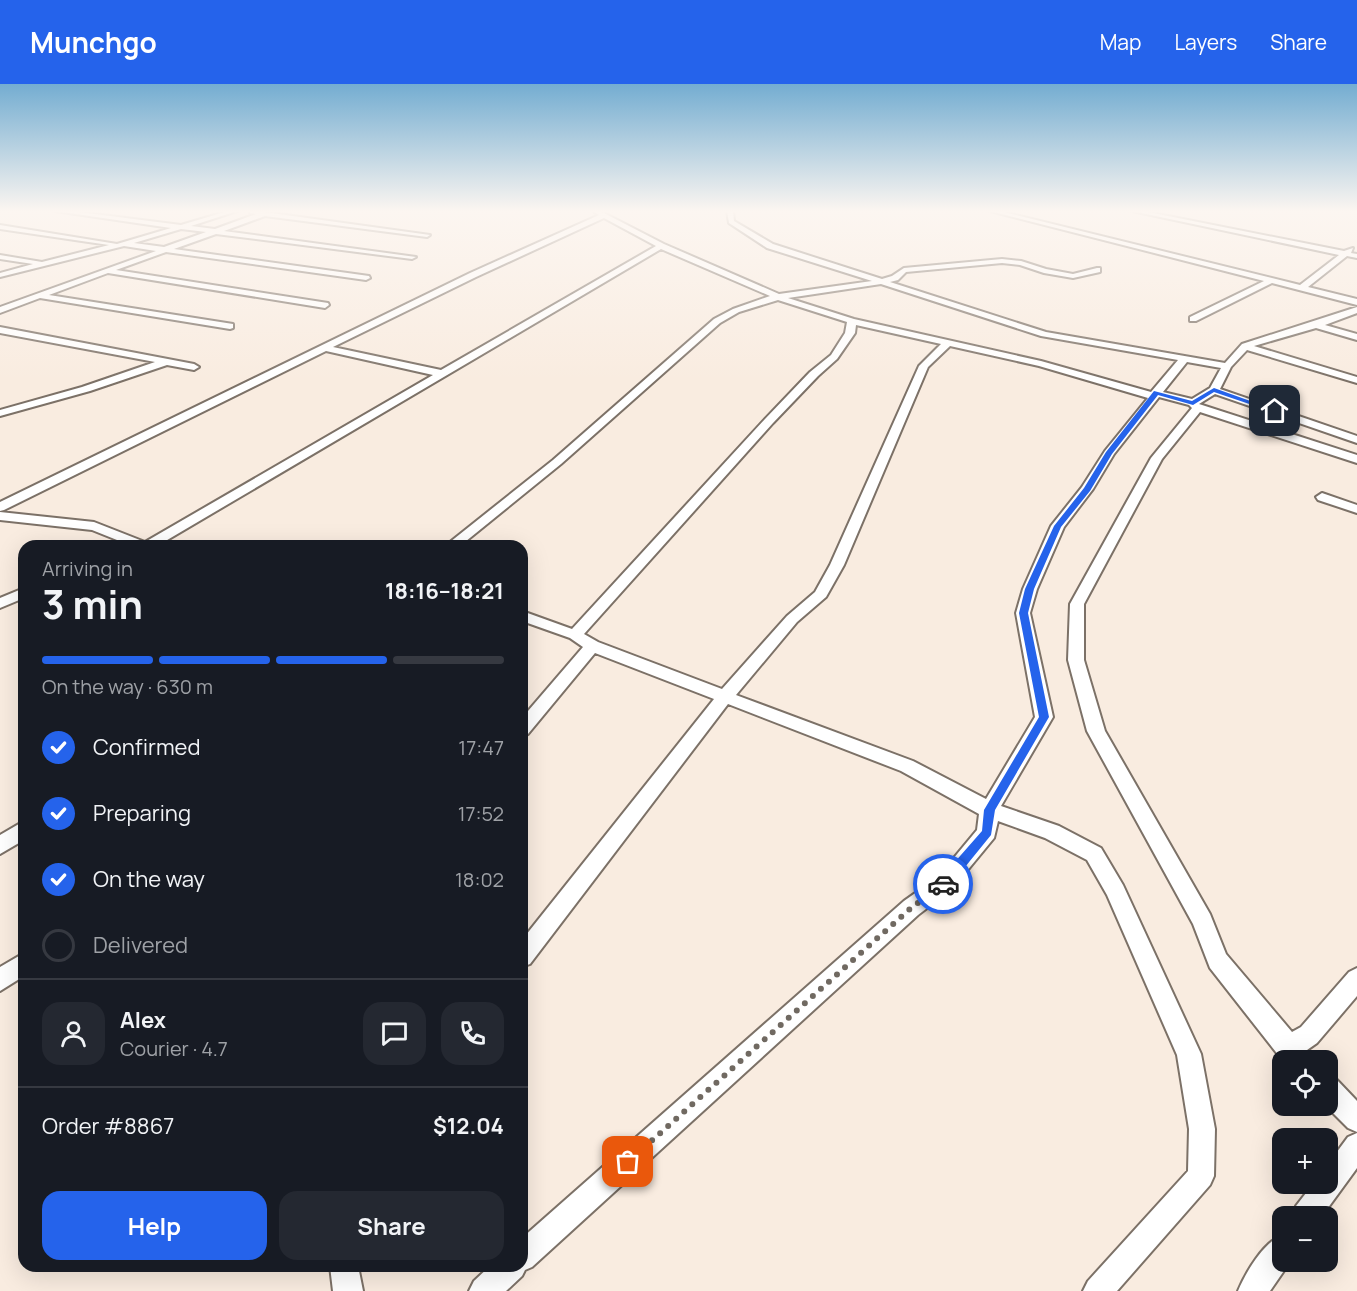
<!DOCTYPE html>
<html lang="en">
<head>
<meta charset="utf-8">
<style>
  body { margin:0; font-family:Manrope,sans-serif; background:#242831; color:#f1f3f6; height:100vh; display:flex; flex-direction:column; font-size:22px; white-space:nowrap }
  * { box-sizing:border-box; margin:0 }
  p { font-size:20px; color:#9ea1a6 }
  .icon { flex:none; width:33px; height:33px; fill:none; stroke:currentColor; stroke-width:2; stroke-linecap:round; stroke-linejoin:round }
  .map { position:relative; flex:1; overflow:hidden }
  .drawer { position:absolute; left:18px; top:456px; width:510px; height:732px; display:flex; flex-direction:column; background:#171b24; border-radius:18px; box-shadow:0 6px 24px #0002 }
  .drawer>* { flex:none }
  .controls { position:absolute; left:1272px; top:966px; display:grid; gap:12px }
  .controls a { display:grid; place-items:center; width:66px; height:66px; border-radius:12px; background:#171b24; box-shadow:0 6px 24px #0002; font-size:30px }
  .pin { position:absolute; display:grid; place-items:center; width:51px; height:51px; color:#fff; margin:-26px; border-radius:12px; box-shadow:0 3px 9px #0006 }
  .courier { position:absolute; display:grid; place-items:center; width:60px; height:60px; margin:-30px; border:4px solid #2563eb; border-radius:50%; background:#fff; color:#222; box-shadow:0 2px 8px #0007 }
  .overview em { font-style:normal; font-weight:700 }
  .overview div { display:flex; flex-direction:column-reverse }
  .overview { display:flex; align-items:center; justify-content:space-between; height:102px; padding:0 24px }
  h1 { font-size:39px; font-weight:700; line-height:45px }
  .bar { display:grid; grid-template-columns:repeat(4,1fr); gap:9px 6px; align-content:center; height:72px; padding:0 24px }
  .bar i { height:8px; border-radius:4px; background:#363941 }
  .bar .selected { background:#2563eb }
  .bar p { grid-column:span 4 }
  .line { display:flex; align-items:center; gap:15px; padding:0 24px; border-top:2px solid #363941 }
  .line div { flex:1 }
  .round { display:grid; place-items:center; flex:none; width:63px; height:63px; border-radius:18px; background:#242831 }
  ol { padding:0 24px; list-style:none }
  li { display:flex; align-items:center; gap:18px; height:66px }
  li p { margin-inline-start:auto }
  li .icon { padding:6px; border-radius:50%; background:#2563eb; color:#fff; stroke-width:4 }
  li:last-child { color:#9ea1a6 }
  li i { width:33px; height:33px; border:3px solid #363941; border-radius:50% }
  .cta { display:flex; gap:12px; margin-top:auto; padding:12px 24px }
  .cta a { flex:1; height:69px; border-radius:18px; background:#2563eb; color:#fff; font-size:24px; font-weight:700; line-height:69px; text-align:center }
  .cta a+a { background:#242831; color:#f1f3f6 }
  header { display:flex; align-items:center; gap:36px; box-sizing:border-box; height:84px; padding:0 30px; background:#2563eb; color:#fff }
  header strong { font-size:28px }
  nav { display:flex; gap:33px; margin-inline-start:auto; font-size:21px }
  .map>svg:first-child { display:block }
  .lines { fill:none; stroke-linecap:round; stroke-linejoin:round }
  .minor-casing { stroke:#7c7167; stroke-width:4 }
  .minor { fill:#fff; fill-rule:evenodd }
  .route { fill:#2563eb }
  .done { stroke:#706961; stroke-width:6; stroke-dasharray:0 10.8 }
</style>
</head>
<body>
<header>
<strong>Munchgo</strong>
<nav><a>Map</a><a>Layers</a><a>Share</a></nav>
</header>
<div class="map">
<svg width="1357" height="1207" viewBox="0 0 1357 1207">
  <rect width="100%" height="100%" fill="#f9ece0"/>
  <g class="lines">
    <g class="minor-casing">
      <path id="minor" d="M 55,127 L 71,127 L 181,141 L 228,127 L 237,127 L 191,142 L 215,145 L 256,130 L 250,129 L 250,127 L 257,127 L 430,151 L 427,153 L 265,132 L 224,147 L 416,173 L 412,175 L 216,150 L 174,165 L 369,192 L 370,194 L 366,196 L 166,168 L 116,186 L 328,219 L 329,221 L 325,224 L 108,189 L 49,211 L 233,240 L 233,244 L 230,245 L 40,214 L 0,229 L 0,223 L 156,167 L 124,162 L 0,193 L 0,189 L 33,180 L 0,175 L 0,171 L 42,178 L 109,161 L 0,145 L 0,141 L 117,160 L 171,144 ZM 181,145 L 206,148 L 164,163 L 134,159 Z
        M 593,127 L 600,127 L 664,160 L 779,210 L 872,197 L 767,164 L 729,139 L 727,127 L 733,127 L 734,137 L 773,160 L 882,195 L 892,192 L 904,184 L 1002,175 L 1021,177 L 1046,185 L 1073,190 L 1097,184 L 1100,184 L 1100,188 L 1073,194 L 1044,189 L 1020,181 L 1002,179 L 906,188 L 898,196 L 890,198 L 1046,248 L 1225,279 L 1242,260 L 1357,223 L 1357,229 L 1325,241 L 1357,250 L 1357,256 L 1316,244 L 1254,262 L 1357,293 L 1357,299 L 1247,266 L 1231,283 L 1220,305 L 1357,352 L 1357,359 L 1215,310 L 1199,320 L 1357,371 L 1357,379 L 1200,328 L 1162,375 L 1084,520 L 1084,576 L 1105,647 L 1210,830 L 1226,870 L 1292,948 L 1301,943 L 1349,888 L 1357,884 L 1357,912 L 1317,959 L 1307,966 L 1312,976 L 1285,976 L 1279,972 L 1210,884 L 1193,840 L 1087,647 L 1068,576 L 1070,520 L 1151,374 L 1192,324 L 1189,321 L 1159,313 L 1114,370 L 1093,405 L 1064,443 L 1037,505 L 1030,529 L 1053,633 L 1001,722 L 1059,742 L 1101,764 L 1123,801 L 1201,970 L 1215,1045 L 1214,1092 L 1210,1101 L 1117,1207 L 1083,1207 L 1088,1197 L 1188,1087 L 1189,1045 L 1177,971 L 1107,811 L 1087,776 L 1045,754 L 998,737 L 994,754 L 952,805 L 918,831 L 532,1183 L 525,1186 L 522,1192 L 506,1207 L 469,1207 L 474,1197 L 490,1182 L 522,1182 L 522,1154 L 904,817 L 938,793 L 977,746 L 979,730 L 901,687 L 728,620 L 530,880 L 522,883 L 522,856 L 714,615 L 595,569 L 528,650 L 522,652 L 522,634 L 583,563 L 570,554 L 522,537 L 522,527 L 572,545 L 765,335 L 810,288 L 831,271 L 845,249 L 847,238 L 778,216 L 739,228 L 720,239 L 561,380 L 460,462 L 445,462 L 553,376 L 714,235 L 733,225 L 770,212 L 661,165 L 157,462 L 132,462 L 92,446 L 0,436 L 0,428 L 94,438 L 145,458 L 433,291 L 326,267 L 4,426 L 0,427 L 0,418 L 470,189 L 599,131 ZM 604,134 L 656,162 L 441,286 L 333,263 L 476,193 ZM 881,200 L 1041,252 L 1178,276 L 1151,308 L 1041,277 L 854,235 L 788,214 ZM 856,241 L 941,260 L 919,282 L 830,481 L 815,508 L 787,532 L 722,605 L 598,558 L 584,550 L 773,339 L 818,292 L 837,275 L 855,249 ZM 950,262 L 1039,282 L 1148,314 L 1105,367 L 1082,403 L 1051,442 L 1023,505 L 1016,529 L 1035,633 L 986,715 L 913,677 L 736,611 L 797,538 L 826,513 L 844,481 L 928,283 ZM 1187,278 L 1221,284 L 1210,304 L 1192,315 L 1163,308 Z
        M 990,127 L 1000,127 L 1300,201 L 1339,171 L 1132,127 L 1143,127 L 1344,167 L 1353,164 L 1351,169 L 1357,170 L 1357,174 L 1347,172 L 1308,203 L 1357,215 L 1357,221 L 1272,199 L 1196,237 L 1190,237 L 1190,233 L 1264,197 Z
        M 0,243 L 194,280 L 199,283 L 194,286 L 167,281 L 90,307 L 0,332 L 0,326 L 82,303 L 155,278 L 0,249 Z
        M 1322,409 L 1357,421 L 1357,429 L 1318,416 L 1316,413 Z
        M 24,504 L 24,514 L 0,524 L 0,514 Z
        M 24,737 L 24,756 L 0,770 L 0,751 Z
        M 24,869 L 24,892 L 0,907 L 0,883 Z
        M 1328,993 L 1337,996 L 1357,1017 L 1357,1048 L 1348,1044 L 1326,1022 Z
        M 1357,1049 L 1357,1084 L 1322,1132 L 1292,1132 L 1296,1122 L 1313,1100 L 1328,1100 L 1328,1080 L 1348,1053 Z
        M 1282,1151 L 1282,1178 L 1290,1178 L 1270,1207 L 1238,1207 C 1246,1188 1263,1159 1282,1151 Z
        M 330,1182 L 358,1182 L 363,1207 L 333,1207 Z"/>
    </g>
    <use href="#minor" class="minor"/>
  </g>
  <linearGradient id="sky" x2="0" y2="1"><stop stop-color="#74add1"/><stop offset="0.43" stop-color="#fcf6f1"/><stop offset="1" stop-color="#fcf6f1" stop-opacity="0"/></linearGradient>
  <rect width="1357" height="296" fill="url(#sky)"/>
  <path class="route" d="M 1214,304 L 1278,327 L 1273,328 L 1214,308 L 1193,321 L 1158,311 L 1112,370 L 1090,407 L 1061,443 L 1034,505 L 1028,529 L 1049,633 L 995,726 L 991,751 L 948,804 L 939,804 L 939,796 L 982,747 L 984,726 L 1039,633 L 1019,529 L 1025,505 L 1054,442 L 1084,404 L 1106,368 L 1154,307 L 1192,317 Z"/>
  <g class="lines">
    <path class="done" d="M 628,1078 L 911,824 L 943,800"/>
  </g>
</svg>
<div class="controls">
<a><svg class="icon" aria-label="locate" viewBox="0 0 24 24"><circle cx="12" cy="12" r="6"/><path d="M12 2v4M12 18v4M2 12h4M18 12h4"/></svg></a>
<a>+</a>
<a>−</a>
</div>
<div class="pin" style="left:628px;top:1078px;background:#ea580c"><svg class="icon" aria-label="bag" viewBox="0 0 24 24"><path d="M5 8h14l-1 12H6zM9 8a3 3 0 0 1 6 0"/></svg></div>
<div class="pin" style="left:1275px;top:327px;background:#1f2937"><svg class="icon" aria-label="home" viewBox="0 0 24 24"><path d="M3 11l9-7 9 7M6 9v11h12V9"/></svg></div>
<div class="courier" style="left:943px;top:800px"><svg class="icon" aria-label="car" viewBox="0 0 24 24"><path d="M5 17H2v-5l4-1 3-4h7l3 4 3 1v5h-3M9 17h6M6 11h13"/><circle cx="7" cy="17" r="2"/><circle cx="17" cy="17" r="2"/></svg></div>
<section class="drawer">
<div class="overview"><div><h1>3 min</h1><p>Arriving in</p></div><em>18:16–18:21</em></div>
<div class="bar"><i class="selected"></i><i class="selected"></i><i class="selected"></i><i></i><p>On the way · 630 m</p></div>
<ol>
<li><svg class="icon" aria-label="check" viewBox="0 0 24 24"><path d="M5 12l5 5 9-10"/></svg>Confirmed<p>17:47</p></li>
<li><svg class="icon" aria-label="check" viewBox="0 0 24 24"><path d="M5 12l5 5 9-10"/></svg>Preparing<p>17:52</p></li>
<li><svg class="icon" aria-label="check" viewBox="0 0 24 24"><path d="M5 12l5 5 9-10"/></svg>On the way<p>18:02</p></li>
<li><i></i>Delivered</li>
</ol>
<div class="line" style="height:108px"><a class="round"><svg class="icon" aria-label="person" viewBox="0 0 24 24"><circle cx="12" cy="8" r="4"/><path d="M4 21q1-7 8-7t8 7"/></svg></a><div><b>Alex</b><p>Courier · 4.7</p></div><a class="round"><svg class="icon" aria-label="chat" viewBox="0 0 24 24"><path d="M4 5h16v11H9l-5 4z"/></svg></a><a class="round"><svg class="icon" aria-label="phone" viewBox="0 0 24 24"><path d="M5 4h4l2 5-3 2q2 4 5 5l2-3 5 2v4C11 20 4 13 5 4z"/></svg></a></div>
<div class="line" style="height:78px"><div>Order #8867</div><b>$12.04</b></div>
<div class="cta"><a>Help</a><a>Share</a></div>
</section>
</div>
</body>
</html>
